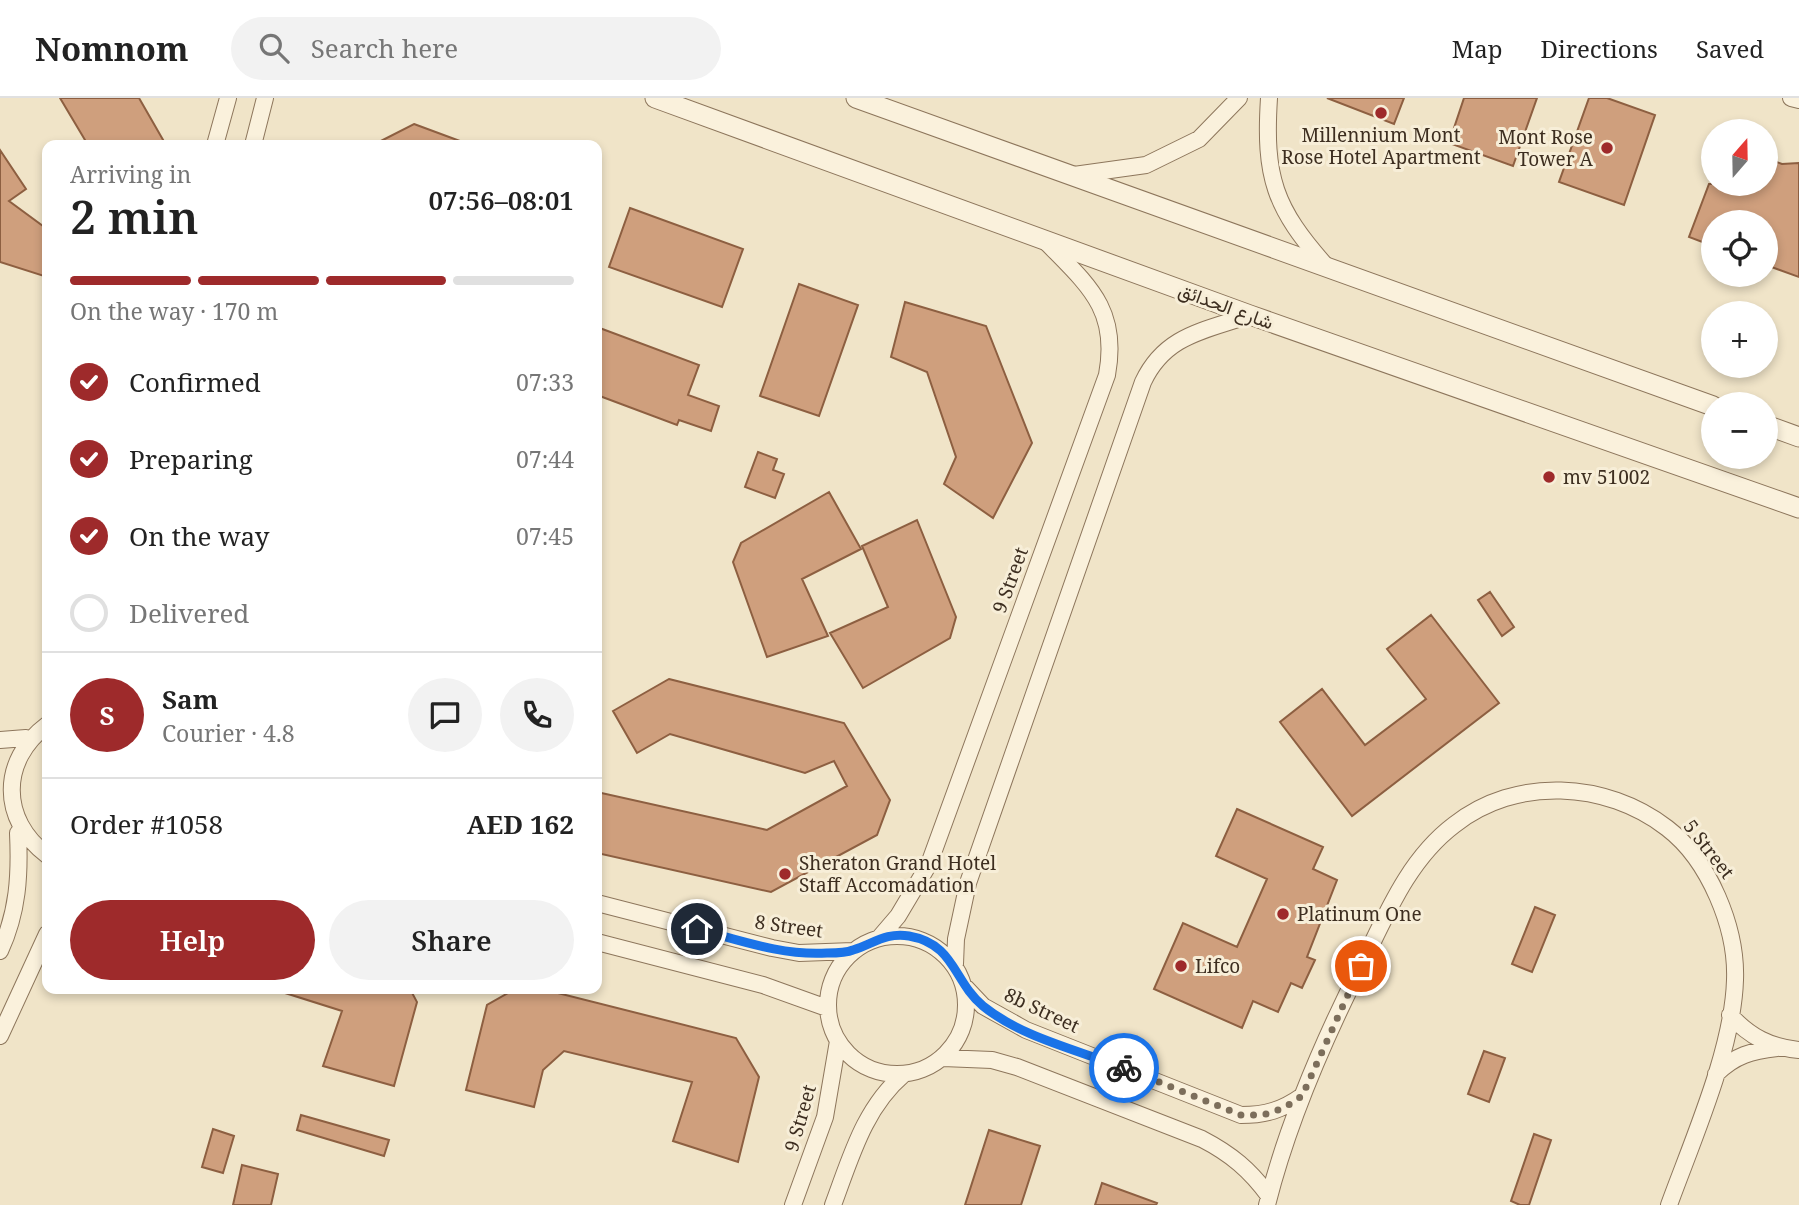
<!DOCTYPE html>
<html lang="en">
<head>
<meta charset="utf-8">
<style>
  body { margin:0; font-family:"Noto Serif",Vazirmatn,serif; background:#f2f2f2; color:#222; height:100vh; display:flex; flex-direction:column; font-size:26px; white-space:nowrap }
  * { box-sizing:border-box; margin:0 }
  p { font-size:23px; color:#767676 }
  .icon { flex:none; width:38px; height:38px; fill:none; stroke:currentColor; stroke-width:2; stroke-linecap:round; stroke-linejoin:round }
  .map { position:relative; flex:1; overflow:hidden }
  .sheet { position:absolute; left:42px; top:42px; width:560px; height:854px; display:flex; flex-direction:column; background:#fff; border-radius:14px; box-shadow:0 4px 10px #0003 }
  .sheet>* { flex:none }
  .needle { width:46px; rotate:20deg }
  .fabs { position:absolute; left:1701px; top:21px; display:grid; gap:14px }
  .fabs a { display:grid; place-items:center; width:77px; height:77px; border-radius:50%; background:#fff; box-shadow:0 4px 10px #0003; font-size:35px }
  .pin { position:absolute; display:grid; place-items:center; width:60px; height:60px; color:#fff; margin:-30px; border:4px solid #fff; border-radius:50%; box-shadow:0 2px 7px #0007 }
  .courier { position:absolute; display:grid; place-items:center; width:70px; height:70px; margin:-35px; border:5px solid #1a73e8; border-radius:50%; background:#fff; color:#222; box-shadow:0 2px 9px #0007 }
  .summary em { font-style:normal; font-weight:600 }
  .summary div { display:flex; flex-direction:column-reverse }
  .summary { display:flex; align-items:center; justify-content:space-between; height:119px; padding:0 28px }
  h1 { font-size:46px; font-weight:600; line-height:52px }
  .bar { display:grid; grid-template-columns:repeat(4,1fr); gap:10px 7px; align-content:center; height:84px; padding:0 28px }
  .bar i { height:9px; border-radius:5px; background:#e0e0e0 }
  .bar .on { background:#9e2a2b }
  .bar p { grid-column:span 4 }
  .line { display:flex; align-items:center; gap:18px; padding:0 28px; border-top:2px solid #e0e0e0 }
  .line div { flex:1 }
  .round { display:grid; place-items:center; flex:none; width:74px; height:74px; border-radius:37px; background:#f2f2f2 }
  ol { padding:0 28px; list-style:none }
  li { display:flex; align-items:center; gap:21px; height:77px }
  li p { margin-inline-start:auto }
  li .icon { padding:7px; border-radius:50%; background:#9e2a2b; color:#fff; stroke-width:4 }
  li:last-child { color:#767676 }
  li i { width:38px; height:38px; border:4px solid #e0e0e0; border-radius:50% }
  .action { display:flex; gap:14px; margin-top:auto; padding:14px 28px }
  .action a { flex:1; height:80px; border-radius:42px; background:#9e2a2b; color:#fff; font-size:28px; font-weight:600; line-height:80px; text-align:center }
  .action a+a { background:#f2f2f2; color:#222 }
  header { display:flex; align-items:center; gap:42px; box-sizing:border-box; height:98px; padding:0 35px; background:#fff; border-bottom:2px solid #e0e0e0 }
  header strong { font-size:33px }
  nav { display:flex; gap:38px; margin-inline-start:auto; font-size:24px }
  .search { width:490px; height:63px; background:#f2f2f2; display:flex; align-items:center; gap:18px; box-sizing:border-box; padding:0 24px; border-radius:38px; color:#767676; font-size:26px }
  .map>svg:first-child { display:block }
  .building { fill:#cf9f7d; stroke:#8d5f41; stroke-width:2 }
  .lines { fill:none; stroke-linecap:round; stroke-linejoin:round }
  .minor-casing { stroke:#8d765c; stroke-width:18 }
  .tertiary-casing { stroke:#8d765c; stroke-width:21 }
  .minor { stroke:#faf1dc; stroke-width:16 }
  .tertiary { stroke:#faf1dc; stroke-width:19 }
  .done { stroke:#7c6e5b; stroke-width:7; stroke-dasharray:0 12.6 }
  .route { stroke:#1a73e8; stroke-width:9 }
  .poi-dot { fill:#9e2a2b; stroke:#f7eed8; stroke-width:2.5 }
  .labels { text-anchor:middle; stroke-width:6; stroke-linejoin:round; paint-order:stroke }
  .poi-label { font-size:19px; fill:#3d2e20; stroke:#f7eed8; text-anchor:start }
  .street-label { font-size:19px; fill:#3d2e20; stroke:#f7eed8 }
</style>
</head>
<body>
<header>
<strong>Nomnom</strong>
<div class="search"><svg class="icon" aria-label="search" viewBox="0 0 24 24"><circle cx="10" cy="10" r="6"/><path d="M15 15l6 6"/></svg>Search here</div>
<nav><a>Map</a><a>Directions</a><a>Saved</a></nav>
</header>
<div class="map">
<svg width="1799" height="1107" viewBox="0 0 1799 1107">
  <rect width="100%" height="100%" fill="#f0e4c8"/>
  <path class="building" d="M 60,0 L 139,0 L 166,47 L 88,47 Z
    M 1327,0 L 1404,0 L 1394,26 Z
    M 1464,0 L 1537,0 L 1513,68 L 1449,45 Z
    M 1589,0 L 1607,0 L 1655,17 L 1624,107 L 1559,84 Z
    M 414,26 L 468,46 L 468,47 L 373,47 Z
    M 0,52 L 26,91 L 9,103 L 47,131 L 47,179 L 0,164 Z
    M 1766,60 L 1782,66 L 1799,65 L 1799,179 L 1766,167 L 1766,124 L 1713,124 L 1713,148 L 1689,139 L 1709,86 L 1766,86 Z
    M 630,110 L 743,151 L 722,209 L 609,169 Z
    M 799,186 L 858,207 L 819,318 L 760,298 Z
    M 905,204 L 986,228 L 1032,345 L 993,420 L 944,386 L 956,359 L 927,274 L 891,259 Z
    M 597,229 L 699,267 L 688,297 L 719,308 L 711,333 L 679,322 L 677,327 L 597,297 Z
    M 758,354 L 777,361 L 773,372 L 784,376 L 775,400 L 745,389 Z
    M 829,394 L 861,451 L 802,481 L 828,538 L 767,559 L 733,464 L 741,445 Z
    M 917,422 L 956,519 L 950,540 L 863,590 L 830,535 L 888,509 L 862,448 Z
    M 1490,494 L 1514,529 L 1502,538 L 1478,502 Z
    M 1431,517 L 1499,605 L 1352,718 L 1280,624 L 1322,591 L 1365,647 L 1426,601 L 1387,551 Z
    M 669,581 L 844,625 L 890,702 L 877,737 L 771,794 L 597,755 L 597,694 L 767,732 L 847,688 L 834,663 L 805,675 L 670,636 L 637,655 L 613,613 Z
    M 1237,711 L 1323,749 L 1313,771 L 1337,782 L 1307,859 L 1315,862 L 1302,890 L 1291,885 L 1278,914 L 1253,903 L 1242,930 L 1154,891 L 1183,825 L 1237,849 L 1267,781 L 1216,758 Z
    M 1535,809 L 1555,817 L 1532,874 L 1512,866 Z
    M 283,891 L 410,891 L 417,904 L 394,988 L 323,968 L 342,913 L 282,894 Z
    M 515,891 L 542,891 L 736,940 L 759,979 L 738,1064 L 673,1043 L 692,984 L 564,953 L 543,972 L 534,1009 L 466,992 L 487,907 Z
    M 1484,953 L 1505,960 L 1489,1004 L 1468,996 Z
    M 301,1017 L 389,1042 L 384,1058 L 297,1032 Z
    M 213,1031 L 234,1038 L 223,1075 L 202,1069 Z
    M 989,1032 L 1040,1048 L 1021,1107 L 965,1107 Z
    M 1534,1036 L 1551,1042 L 1529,1107 L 1520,1107 L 1511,1103 Z
    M 242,1067 L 278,1076 L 271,1107 L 233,1107 Z
    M 1102,1085 L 1157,1105 L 1156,1107 L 1095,1107 Z"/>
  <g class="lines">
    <g class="minor-casing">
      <path id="minor" d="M 1269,0 C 1264,79 1274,110 1327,169
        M 1791,0 L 1799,2
        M 215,47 L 228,0
        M 253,47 L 265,0
        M 1074,77 L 1146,67 L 1199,41 L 1239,0
        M 47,627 C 0,662 0,722 47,757
        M 0,642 L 26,640
        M 597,805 L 772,850 L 799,855 L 853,853
        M828 907a69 69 0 1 1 138 0a69 69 0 1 1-138 0Z
        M 880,839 L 898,818 L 929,766 L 1107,277 C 1119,212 1089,188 1047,145
        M 597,844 L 763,887 L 827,910
        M 0,853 C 18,814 20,777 18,735
        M 955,866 L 956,841 L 968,785 L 1143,284 C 1165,237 1204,233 1250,217
        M 966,890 L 983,908 L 1026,932 L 1241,1017 C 1266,1017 1282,1012 1302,998
        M 1730,917 C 1750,939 1770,949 1799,952
        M 0,938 L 47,836
        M 943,960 L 992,962 L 1017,969 L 1202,1041 C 1231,1056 1250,1072 1269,1098
        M 1716,976 C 1735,957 1752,953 1777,950
        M 793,1107 L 825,1019 L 838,943
        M 833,1107 C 851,1059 864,1010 904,976
        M 1267,1107 C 1288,1023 1324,941 1363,864 C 1387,815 1409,761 1454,727 C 1516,678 1606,683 1667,730 C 1709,762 1737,830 1735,882 C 1733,951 1693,1041 1669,1107"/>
    </g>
    <g class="tertiary-casing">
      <path id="tertiary" d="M 655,0 L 1250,217 L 1799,410
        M 856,0 L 1713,308
        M 1766,327 L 1799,339"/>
    </g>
    <use href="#minor" class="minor"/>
    <use href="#tertiary" class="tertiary"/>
  </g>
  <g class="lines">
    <path class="done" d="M 1124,970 L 1241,1017 L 1263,1017 L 1284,1010 L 1302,998 L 1361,868"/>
    <path class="route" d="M 697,831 C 739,842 783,858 827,855 C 835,855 846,855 853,852 C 873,846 886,834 909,838 C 955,846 953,883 983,908 C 1021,939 1078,952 1124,970"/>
  </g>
  <g class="poi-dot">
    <circle cx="1381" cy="15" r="7"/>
    <circle cx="1607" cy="50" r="7"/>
    <circle cx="1549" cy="379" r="7"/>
    <circle cx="785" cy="776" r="7"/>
    <circle cx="1283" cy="816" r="7"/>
    <circle cx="1181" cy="868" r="7"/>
  </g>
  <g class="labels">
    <g class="poi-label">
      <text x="1381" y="44" text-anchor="middle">Millennium Mont<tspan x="1381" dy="22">Rose Hotel Apartment</tspan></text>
      <text x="1593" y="46" text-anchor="end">Mont Rose<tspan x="1593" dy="22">Tower A</tspan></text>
      <text x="1563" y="386">mv 51002</text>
      <text x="799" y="772">Sheraton Grand Hotel<tspan x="799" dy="22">Staff Accomadation</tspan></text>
      <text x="1297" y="823">Platinum One</text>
      <text x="1195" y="875">Lifco</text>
    </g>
    <g class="street-label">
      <text transform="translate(1226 208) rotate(20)" y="7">شارع الحدائق</text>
      <text transform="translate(1010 482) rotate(-70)" y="7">9 Street</text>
      <text transform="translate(1709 751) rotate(52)" y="7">5 Street</text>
      <text transform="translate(789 828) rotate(8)" y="7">8 Street</text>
      <text transform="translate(1042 912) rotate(25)" y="7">8b Street</text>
      <text transform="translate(800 1020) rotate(-74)" y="7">9 Street</text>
    </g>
  </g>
</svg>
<div class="fabs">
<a><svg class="needle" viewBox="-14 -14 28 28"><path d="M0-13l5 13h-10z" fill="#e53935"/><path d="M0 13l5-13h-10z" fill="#767676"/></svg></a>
<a><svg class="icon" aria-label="locate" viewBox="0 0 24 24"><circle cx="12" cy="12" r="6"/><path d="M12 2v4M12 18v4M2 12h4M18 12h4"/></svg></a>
<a>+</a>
<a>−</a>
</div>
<div class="pin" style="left:1361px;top:868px;background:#ea580c"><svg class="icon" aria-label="bag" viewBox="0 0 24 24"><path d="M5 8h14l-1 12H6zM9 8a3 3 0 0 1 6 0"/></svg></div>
<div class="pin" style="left:697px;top:831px;background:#1f2937"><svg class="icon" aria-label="home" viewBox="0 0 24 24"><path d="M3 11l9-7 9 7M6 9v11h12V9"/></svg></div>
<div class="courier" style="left:1124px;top:970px"><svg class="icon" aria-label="bike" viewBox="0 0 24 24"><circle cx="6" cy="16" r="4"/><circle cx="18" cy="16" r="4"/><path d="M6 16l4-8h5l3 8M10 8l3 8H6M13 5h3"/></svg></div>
<section class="sheet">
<div class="summary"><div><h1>2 min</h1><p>Arriving in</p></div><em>07:56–08:01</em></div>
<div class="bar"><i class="on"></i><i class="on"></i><i class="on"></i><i></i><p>On the way · 170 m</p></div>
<ol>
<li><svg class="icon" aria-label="check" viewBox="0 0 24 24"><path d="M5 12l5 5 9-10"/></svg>Confirmed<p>07:33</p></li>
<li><svg class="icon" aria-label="check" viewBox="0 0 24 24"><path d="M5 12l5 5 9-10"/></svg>Preparing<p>07:44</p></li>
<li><svg class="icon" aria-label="check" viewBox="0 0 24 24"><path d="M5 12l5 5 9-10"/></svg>On the way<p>07:45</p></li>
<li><i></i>Delivered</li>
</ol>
<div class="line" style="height:126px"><b class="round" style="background:#9e2a2b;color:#fff">S</b><div><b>Sam</b><p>Courier · 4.8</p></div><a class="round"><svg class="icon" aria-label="chat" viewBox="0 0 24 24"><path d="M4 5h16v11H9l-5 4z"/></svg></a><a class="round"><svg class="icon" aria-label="phone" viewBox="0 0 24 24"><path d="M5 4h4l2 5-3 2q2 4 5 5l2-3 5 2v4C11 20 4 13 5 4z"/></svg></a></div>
<div class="line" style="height:91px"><div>Order #1058</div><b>AED 162</b></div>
<div class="action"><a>Help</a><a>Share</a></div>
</section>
</div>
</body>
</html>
